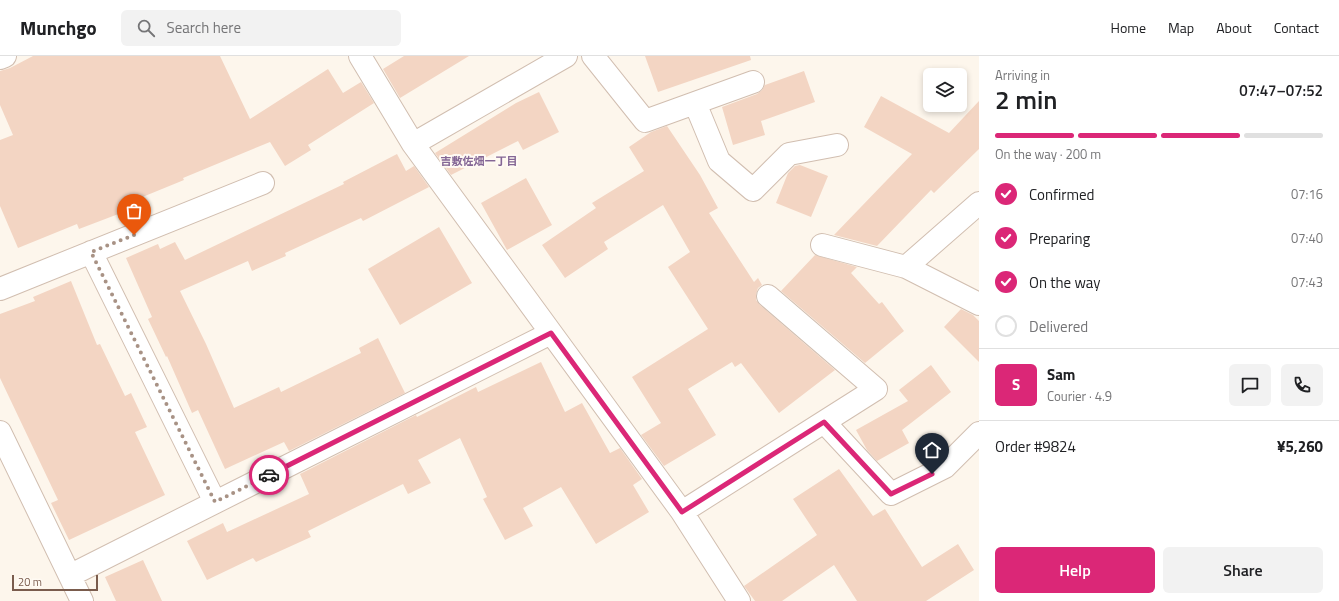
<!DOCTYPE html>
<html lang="en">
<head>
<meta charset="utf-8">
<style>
  body { margin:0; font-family:"Titillium Web","Noto Sans JP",sans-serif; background:#f2f2f2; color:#202124; height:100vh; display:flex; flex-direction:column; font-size:15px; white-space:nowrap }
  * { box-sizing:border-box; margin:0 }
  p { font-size:13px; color:#757577 }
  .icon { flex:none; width:22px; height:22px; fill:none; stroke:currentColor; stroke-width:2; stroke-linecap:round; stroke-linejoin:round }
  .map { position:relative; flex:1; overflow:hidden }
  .sheet { display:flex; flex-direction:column; background:#fff; width:360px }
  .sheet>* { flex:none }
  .controls { position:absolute; left:923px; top:12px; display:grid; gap:8px }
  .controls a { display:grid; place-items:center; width:44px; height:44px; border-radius:6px; background:#fff; box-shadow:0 2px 6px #0003; font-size:20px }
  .scale { position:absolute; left:12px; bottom:10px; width:86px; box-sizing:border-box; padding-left:4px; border:2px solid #7a5c4d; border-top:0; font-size:11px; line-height:14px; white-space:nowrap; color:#7a5c4d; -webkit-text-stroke:3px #fffaf3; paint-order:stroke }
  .pin { position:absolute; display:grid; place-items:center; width:34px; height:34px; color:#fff; margin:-41px -17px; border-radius:50% 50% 50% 0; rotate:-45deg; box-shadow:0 0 4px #0007 }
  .pin .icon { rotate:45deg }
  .courier { position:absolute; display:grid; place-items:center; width:40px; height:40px; margin:-20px; border:3px solid #db2777; border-radius:50%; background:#fff; color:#222; box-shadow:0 1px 5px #0007 }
  .summary em { font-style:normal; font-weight:600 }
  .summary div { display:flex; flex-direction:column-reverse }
  .summary { display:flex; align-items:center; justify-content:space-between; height:68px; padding:0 16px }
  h1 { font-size:26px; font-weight:600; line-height:30px }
  .bar { display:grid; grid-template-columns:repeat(4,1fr); gap:6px 4px; align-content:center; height:48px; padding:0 16px }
  .bar i { height:5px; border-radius:3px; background:#e0e0e0 }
  .bar .current { background:#db2777 }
  .bar p { grid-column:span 4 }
  .line { display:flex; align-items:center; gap:10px; padding:0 16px; border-top:1px solid #e0e0e0 }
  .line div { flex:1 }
  .round { display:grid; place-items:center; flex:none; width:42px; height:42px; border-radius:6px; background:#f2f2f2 }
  ol { padding:0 16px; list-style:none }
  li { display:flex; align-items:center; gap:12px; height:44px }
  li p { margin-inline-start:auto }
  li .icon { padding:4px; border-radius:50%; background:#db2777; color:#fff; stroke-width:4 }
  li:last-child { color:#757577 }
  li i { width:22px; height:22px; border:2px solid #e0e0e0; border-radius:50% }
  .primary-button { display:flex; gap:8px; margin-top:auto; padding:8px 16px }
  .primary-button a { flex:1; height:46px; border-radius:6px; background:#db2777; color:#fff; font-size:16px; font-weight:600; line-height:46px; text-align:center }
  .primary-button a+a { background:#f2f2f2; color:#202124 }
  header { display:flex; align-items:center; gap:24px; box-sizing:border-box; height:56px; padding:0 20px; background:#fff; border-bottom:1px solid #e0e0e0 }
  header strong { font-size:19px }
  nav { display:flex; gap:22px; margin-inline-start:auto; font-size:14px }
  .search { width:280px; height:36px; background:#f2f2f2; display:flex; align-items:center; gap:10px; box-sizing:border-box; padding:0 14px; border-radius:6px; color:#757577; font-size:15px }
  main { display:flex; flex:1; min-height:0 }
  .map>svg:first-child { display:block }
  .building { fill:#f3d5c3 }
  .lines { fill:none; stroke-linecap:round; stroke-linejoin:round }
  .minor-casing { stroke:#d1beb0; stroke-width:24 }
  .minor { stroke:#fff; stroke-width:22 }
  .done { stroke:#a89285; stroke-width:4; stroke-dasharray:0 7.2 }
  .route { stroke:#db2777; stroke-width:5 }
  .labels { text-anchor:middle; stroke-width:4; stroke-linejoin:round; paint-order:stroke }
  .neighbourhood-label { font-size:11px; font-weight:bold; fill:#846695; stroke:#fffaf3 }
</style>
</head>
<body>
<header>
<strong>Munchgo</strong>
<div class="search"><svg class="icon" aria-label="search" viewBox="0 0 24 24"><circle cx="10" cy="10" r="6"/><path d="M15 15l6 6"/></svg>Search here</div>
<nav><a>Home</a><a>Map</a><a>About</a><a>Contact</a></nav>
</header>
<main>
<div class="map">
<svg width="979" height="545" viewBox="0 0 979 545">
  <rect width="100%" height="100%" fill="#fdf6ec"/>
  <path class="building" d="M 33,0 L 220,0 L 250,63 L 328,13 L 343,37 L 361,26 L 374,47 L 308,89 L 311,94 L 285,110 L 270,86 L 183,122 L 184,124 L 118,151 L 121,157 L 79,173 L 77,168 L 18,192 L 0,150 L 0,84 L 13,79 L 0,49 L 0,15 L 10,12 Z
    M 404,0 L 469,0 L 400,42 L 383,13 Z
    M 645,0 L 750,0 L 751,4 L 658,36 Z
    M 804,15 L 815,46 L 761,65 L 765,79 L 733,89 L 722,51 L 757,38 L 762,34 L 765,29 Z
    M 539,36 L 559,76 L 523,94 L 518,85 L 451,119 L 435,97 L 516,47 Z
    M 881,40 L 949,77 L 979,45 L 979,93 L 934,137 L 931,134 L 877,190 L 834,179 L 912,98 L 864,71 Z
    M 667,70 L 700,119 L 718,152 L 709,157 L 754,226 L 758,222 L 762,229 L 758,232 L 756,238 L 756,244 L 760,249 L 835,314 L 779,357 L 741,307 L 735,311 L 732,306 L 688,333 L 716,379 L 664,410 L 641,379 L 661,367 L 632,321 L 708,273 L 668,211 L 690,196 L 663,149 L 604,186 L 608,193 L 565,222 L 542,189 L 596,152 L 592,147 L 644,115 L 629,91 L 651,76 Z
    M 397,98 L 406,115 L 414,110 L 429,131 L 363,165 L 361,162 L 285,197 L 286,200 L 252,215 L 248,205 L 180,235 L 206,288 L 234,352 L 279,331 L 281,336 L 361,297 L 359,292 L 378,282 L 405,337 L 289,395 L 284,386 L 225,413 L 198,354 L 192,357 L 167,300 L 166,301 L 148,263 L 152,261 L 126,202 L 158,188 L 160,193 L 175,186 L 185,204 L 344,128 L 343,126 Z
    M 800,109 L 828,120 L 811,161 L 776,147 L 788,117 L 795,110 Z
    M 526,122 L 552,169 L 507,194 L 481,147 Z
    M 439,171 L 472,227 L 400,269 L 368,213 Z
    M 815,199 L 857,211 L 851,217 L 879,248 L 882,246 L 904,275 L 865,307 L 781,235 Z
    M 71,225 L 97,289 L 100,288 L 125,340 L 131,337 L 147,371 L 135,376 L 165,439 L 69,484 L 51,447 L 58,444 L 0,322 L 0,258 L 35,245 L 33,241 Z
    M 961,253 L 973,259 L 979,265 L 979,306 L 944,271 Z
    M 541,306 L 565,356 L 582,347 L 610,397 L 620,392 L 642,423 L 633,429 L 649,456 L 596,488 L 561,431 L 523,452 L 533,470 L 505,484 L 483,443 L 487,441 L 460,382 L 418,404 L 431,427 L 408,438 L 403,428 L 308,475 L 311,481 L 256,506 L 253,502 L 207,524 L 187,485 L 223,467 L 227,476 L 309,438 L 300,418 L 416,359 L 417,361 L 476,331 L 478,336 Z
    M 931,309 L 951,336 L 902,374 L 909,387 L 877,405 L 867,394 L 856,374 L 908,345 L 899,334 Z
    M 839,413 L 873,460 L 885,453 L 922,511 L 958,488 L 974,514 L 926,545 L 857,545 L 834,509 L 782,545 L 755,545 L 744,530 L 817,479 L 793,443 Z
    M 143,504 L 162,545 L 116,545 L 105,521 Z"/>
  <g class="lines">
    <g class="minor-casing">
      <path id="minor" d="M 360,0 L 413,88 L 682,456 L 739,545
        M 593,0 L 645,65 L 753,26
        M 0,2 L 5,0
        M 695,47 L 719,105 L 753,134 L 789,98 L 837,89
        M 413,88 L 566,0
        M 822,189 L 906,211 L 979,248
        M 91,196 L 215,446
        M 906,211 L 979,147
        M 0,233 L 263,127
        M 824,366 L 891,438 L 945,411 L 979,377
        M 0,376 L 82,545
        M 682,456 L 876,333 L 768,240
        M 71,519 L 551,277"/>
    </g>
    <use href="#minor" class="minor"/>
  </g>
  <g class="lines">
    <path class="done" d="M 134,179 L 91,196 L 215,446 L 269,419"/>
    <path class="route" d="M 269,419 L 551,277 L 682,456 L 824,366 L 891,438 L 932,418"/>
  </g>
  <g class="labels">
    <g class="neighbourhood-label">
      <text x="479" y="109">吉敷佐畑一丁目</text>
    </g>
  </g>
</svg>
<div class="controls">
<a><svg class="icon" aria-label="layers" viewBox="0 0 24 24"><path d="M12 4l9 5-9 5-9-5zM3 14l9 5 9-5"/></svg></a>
</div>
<div class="scale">20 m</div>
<div class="pin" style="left:134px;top:179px;background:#ea580c"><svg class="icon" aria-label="bag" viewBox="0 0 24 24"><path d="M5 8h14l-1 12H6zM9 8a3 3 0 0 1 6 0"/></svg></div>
<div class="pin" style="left:932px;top:418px;background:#1f2937"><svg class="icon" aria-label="home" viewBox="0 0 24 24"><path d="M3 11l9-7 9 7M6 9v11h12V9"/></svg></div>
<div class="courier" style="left:269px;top:419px"><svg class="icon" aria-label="car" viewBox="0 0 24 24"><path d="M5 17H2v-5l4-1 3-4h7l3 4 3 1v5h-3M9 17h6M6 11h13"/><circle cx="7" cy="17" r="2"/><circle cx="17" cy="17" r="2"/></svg></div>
</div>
<section class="sheet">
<div class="summary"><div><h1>2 min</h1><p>Arriving in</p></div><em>07:47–07:52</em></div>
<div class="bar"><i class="current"></i><i class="current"></i><i class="current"></i><i></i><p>On the way · 200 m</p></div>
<ol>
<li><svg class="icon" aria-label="check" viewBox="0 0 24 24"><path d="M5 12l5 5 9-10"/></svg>Confirmed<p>07:16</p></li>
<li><svg class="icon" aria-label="check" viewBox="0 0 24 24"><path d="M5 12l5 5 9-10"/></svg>Preparing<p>07:40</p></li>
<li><svg class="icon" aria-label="check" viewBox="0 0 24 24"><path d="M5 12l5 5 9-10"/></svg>On the way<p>07:43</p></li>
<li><i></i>Delivered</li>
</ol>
<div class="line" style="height:72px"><b class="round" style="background:#db2777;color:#fff">S</b><div><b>Sam</b><p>Courier · 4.9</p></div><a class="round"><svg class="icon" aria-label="chat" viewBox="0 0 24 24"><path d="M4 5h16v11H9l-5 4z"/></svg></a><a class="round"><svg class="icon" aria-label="phone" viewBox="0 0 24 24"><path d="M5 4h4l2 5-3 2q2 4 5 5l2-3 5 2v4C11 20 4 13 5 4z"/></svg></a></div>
<div class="line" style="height:52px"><div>Order #9824</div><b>¥5,260</b></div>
<div class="primary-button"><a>Help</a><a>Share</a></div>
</section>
</main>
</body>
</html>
